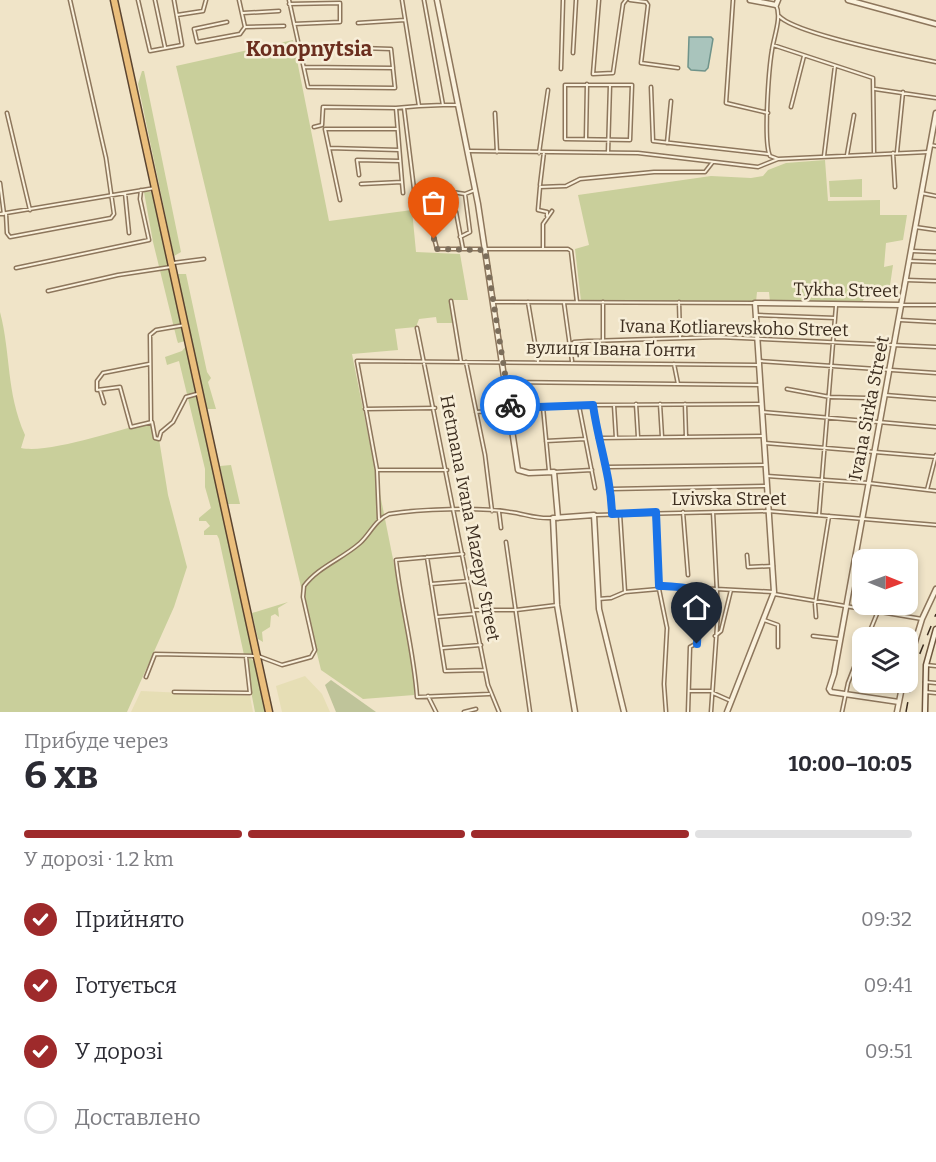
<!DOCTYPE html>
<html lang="uk">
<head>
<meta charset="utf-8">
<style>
  body { margin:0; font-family:Bitter,serif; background:#f2f2f3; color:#2b2b33; height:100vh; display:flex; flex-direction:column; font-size:22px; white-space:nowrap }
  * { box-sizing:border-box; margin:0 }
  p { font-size:20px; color:#7c7c81 }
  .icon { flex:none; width:33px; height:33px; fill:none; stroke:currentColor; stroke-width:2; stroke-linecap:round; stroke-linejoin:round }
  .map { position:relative; height:712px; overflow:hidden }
  .drawer { display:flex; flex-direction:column; background:#fff; flex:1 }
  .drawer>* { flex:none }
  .needle { width:39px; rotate:91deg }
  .controls { position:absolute; left:852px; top:549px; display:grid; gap:12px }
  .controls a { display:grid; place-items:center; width:66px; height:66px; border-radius:12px; background:#fff; box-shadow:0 3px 9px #0003; font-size:30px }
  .pin { position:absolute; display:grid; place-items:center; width:51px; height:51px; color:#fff; margin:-62px -26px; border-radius:50% 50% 50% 0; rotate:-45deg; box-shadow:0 0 6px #0007 }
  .pin .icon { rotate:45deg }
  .courier { position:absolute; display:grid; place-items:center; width:60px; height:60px; margin:-30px; border:4px solid #1a73e8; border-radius:50%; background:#fff; color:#222; box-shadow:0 2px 8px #0007 }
  .headline em { font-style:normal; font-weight:700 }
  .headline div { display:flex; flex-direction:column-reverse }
  .headline { display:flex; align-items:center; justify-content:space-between; height:102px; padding:0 24px }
  h1 { font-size:39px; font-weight:700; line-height:45px }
  .bar { display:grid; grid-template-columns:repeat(4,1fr); gap:9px 6px; align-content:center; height:72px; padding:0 24px }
  .bar i { height:8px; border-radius:4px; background:#e1e1e2 }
  .bar .selected { background:#9e2a2b }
  .bar p { grid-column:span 4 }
  ol { padding:0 24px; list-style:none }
  li { display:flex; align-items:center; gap:18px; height:66px }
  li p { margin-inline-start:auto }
  li .icon { padding:6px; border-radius:50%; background:#9e2a2b; color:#fff; stroke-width:4 }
  li:last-child { color:#7c7c81 }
  li i { width:33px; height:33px; border:3px solid #e1e1e2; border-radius:50% }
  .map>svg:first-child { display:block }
  .farmland { fill:#e6deb5 }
  .green { fill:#c9cf9b }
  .cemetery { fill:#bfc49a }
  .water { fill:#a9c4bc; stroke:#6f938a; stroke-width:1.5 }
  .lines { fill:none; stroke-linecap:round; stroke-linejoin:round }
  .minor-casing { stroke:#8d765c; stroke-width:5 }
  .tertiary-casing { stroke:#8d765c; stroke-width:7 }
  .secondary-casing { stroke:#6f573f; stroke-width:7 }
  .trunk-casing { stroke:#5b4430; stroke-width:9 }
  .minor { stroke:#faf1dc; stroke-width:2 }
  .tertiary { stroke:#faf1dc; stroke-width:4 }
  .secondary { stroke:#faf1dc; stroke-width:4 }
  .trunk { stroke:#eabe7c; stroke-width:6 }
  .rail { stroke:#3d2e20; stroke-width:1.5; stroke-dasharray:10 10; stroke-linecap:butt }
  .done { stroke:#7c6e5b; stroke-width:6; stroke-dasharray:0 10.8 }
  .route { stroke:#1a73e8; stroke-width:8 }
  .labels { text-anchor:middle; stroke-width:5; stroke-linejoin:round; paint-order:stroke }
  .street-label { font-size:18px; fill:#3d2e20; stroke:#f7eed8 }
  .quarter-label { font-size:21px; font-weight:bold; fill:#6b2e1e; stroke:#f7eed8 }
</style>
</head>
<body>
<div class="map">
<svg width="936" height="712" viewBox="0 0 936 712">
  <rect width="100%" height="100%" fill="#f0e4c8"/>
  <path class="farmland" d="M 305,676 L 322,694 L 330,712 L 282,712 L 276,686 Z
    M 141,691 L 250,696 L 253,712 L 131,712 Z"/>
  <path class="green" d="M 293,40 L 329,221 L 412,210 L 416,252 L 460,254 L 468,300 L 450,300 L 454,323 L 437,323 L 436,317 L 419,319 L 416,327 L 395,329 L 398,350 L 352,354 L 414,664 L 414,695 L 363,699 L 321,670 L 176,66 Z
    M 142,71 L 144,71 L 181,252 L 174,256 L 138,84 Z
    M 825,160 L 828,201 L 880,200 L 880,215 L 907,215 L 903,240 L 886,243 L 884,267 L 893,265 L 888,299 L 865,295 L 863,301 L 770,302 L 769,292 L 757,292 L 756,302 L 581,301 L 575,249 L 589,245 L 578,195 L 711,176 L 751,178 L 763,176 L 768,170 L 786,163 Z
    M 862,179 L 862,197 L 830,197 L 829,181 Z
    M 144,192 L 153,192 L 185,341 L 178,343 L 177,340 L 153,242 Z
    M 177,274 L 186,274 L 207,372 L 211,378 L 208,382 L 216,409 L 207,409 Z
    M 0,312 C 11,354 6,392 25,435 L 21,448 C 49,454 120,429 152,422 L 155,438 L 159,439 L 168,495 L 187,567 L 174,607 L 127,712 L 0,712 Z
    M 186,346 L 254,653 L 252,655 L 244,655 L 219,539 L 217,535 L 204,535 L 204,531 L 210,526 L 206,521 L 199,521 L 199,518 L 211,508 L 205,487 L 205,469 L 179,361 L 167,365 L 165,357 L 182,351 Z
    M 231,465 L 240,504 L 228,504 L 220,466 Z
    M 288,602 L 278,608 L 279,617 L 275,614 L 271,616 L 270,627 L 262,632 L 263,642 L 258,639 L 252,613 Z
    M 250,658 L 257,664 L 265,712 L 255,712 L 245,660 Z"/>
  <path class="cemetery" d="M 331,680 L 376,712 L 336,712 L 325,685 Z"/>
  <path class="water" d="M 689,37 L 711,37 L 713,39 L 708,68 L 705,71 L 691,70 L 688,67 Z"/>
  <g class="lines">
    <g class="minor-casing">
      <path id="minor" d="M 138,0 L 150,51 L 182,45 L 174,0
        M 155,0 L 165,47
        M 289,0 L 308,87 L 395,88 L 393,69
        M 402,0 L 419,106 L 443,105 L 424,0
        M 599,0 L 593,74 L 613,73 L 623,4 L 626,0
        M 630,0 L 646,2 L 648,5 L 641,63 L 678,68
        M 733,0 L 726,103 L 768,113
        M 289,4 L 340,3 L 340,22 L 294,24
        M 776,5 C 782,17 774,36 772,50 C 769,68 763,142 770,156 L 778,159 L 928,152
        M 243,13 L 279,11
        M 177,15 L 203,11 L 206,0
        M 779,16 C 795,34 907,56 936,62
        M 227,22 L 194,29 L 197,42 L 240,34 L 245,27 L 239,0
        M 358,23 L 405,20
        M 245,27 L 284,26
        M 773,45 L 873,78 L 874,152
        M 299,46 L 391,49 L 393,68 L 304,67
        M 573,53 L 576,0
        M 561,69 L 563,0
        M 565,85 L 632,85 L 630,140 L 565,139 Z
        M 651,87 L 653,141 L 768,154
        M 875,89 L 936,98
        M 443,105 L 457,105
        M 791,107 L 804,56
        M 404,108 L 415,197 L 452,192 L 465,194 L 470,232 L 460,237
        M 7,113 L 30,210
        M 495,113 L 497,152
        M 314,127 L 322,125 L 323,107 L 396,108 L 419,106
        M 397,129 L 325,129 L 329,148 L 399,150
        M 586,138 L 587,84
        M 667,143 L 671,101
        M 930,145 L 936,146
        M 329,148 L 340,200
        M 469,151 L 638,153 L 758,167 L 778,159
        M 897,152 L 903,92
        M 539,153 L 548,90
        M 608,153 L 610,85
        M 893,153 L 895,187
        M 847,155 L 854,115
        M 824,156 L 835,66
        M 359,175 L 357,160 L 400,161
        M 402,182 L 403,193
        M 0,183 L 4,214
        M 361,184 L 402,182 L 396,108
        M 540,185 L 544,152
        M 125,193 L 129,233
        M 921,193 L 936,196
        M 465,194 L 475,190
        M 456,212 L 463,249
        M 0,214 L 155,188
        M 6,214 L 7,233 L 10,237 L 111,218 L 114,214 L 106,158 L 70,0
        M 547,216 L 547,212 L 538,210 L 540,187 L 566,186 L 580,179 L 654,172 L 705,172 L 712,163
        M 431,226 L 437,249 L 568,249 L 571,251 L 577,302
        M 915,227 L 936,230
        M 543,249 L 543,224 L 552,211
        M 912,251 L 936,252
        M 909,261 L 936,262
        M 173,263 L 204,259
        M 16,268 L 149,240 L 140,199 L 141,190
        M 906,280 L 936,281
        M 48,291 L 118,275 L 171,267
        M 451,301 L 461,362
        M 494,302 L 755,303
        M 528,302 L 538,361
        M 603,302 L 603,340
        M 679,302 L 680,338
        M 564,303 L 572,361
        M 901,305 L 936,305
        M 757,315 L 835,318
        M 900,320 L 936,322
        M 417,328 L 488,685 L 499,712
        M 572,347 L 574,342 L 588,341 L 719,337 L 936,347
        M 759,361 L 936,373
        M 466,362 L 485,455 L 492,511
        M 149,364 L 103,373 L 97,381 L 97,390 L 120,387 L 131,427 L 152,422 L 155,438 L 159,439 L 161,432 L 173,422 L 186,397 L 197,394
        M 674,364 L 678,384
        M 507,382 L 761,385
        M 787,389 L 830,397 L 867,398
        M 100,390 L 104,403
        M 885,395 L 936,399
        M 636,404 L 638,437
        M 660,404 L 662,437
        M 685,404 L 686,437
        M 593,405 C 598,442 610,476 612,514
        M 614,405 L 616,438
        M 579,406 L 595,488
        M 543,407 L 549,471
        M 365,409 L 435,408
        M 476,412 L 593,405 L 761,404
        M 762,412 L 936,427
        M 151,421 L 150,335 L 156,330 L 185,325
        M 598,438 L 763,436
        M 546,441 L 585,439
        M 765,443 L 936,457
        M 607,467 L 766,465
        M 377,470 L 447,470
        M 554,472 L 592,470
        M 767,476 L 868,483 L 936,491
        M 611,489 L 767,486
        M 927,490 L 936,455
        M 499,512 L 501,528
        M 655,512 L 659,589 L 667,628 L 664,684 L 666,712
        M 683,512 L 688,575
        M 620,514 L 625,592
        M 595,515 L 768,511 L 936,525
        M 819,515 L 836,306
        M 379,519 L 377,470 L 357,361 L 759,365
        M 506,542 L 530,712
        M 463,554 L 396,560 C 401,606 414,651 417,697 L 489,694
        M 747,555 L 748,567 L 773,566
        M 427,557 L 445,671 L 485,670
        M 900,560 L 901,558
        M 431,584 L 468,581
        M 659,586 L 774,592
        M 774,594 L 922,619
        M 598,599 L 611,598 L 625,592 L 659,589
        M 474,610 L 516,610 L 557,605
        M 437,617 L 474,614
        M 816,617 L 815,604 L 829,516
        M 764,620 L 778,625 L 778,647
        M 868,634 L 882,638
        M 715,636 L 721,631 L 731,590
        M 813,636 L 839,639
        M 867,638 L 881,604
        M 443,648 L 481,645
        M 926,665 L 936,666
        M 146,677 L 155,654 L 258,656 L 282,665 L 311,657 L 315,650 L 303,597 L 304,586 C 318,567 342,559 360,543 C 370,534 375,520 389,514 C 420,509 479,507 510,512 C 525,514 536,519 551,518
        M 925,682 L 936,683
        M 690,691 L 711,691
        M 174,692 L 250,693 L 246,657
        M 925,692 L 936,693
        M 713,693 L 731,701
        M 428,696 L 436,712
        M 464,712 L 476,709
        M 688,712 L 690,647 L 697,643 L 699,589
        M 711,712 L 718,612 L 713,512
        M 842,712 L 848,683 L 862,647"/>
    </g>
    <g class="tertiary-casing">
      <path id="tertiary" d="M 437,0 L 478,204 L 518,470 L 529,473 L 554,472 L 558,518
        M 750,0 L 776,5 L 778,0
        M 848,0 L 936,24
        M 908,665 L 922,619 L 936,589
        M 899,702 L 831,692 L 829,689 L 834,674 L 936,113
        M 575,712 L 557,605 L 553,518 L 594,515 L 599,609 L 624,712
        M 727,712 L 774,592 L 755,303 L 901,305
        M 897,712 L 903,682"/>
    </g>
    <g class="secondary-casing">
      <path id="secondary" d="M 925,712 L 926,665 L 936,629"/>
    </g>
    <g class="trunk-casing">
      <path id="trunk" d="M 114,0 L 269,712"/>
    </g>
    <use href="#minor" class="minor"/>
    <use href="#tertiary" class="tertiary"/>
    <use href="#secondary" class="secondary"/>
    <use href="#trunk" class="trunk"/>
    <path class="rail" d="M 906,712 L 914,668 L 936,614"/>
  </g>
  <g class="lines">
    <path class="done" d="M 434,239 L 437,249 L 485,250 L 510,405"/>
    <path class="route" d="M 510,405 L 510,408 L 593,405 C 598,442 611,476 612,514 L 656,512 L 659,586 C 674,585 685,589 699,589 L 697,644"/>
  </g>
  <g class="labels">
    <g class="street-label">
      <text transform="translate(846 290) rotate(1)" y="6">Tykha Street</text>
      <text transform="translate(734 328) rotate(1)" y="6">Ivana Kotliarevskoho Street</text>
      <text transform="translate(611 349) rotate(1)" y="6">вулиця Івана Ґонти</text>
      <text transform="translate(869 408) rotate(-79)" y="6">Ivana Sirka Street</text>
      <text x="729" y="505">Lvivska Street</text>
      <text transform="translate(470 518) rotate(79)" y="6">Hetmana Ivana Mazepy Street</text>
    </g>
    <g class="quarter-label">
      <text x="309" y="56">Konopnytsia</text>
    </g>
  </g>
</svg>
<div class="controls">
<a><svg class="needle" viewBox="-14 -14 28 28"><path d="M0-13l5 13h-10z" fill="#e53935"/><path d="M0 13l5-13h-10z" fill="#7c7c81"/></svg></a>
<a><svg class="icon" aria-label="layers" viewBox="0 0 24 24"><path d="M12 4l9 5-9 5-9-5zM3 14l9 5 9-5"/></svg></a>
</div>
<div class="pin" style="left:434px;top:239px;background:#ea580c"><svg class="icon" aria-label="bag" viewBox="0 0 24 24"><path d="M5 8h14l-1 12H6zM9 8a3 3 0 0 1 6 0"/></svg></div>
<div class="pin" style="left:697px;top:644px;background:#1f2937"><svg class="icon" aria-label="home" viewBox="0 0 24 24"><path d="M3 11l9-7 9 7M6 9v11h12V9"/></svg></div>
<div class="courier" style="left:510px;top:405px"><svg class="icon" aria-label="bike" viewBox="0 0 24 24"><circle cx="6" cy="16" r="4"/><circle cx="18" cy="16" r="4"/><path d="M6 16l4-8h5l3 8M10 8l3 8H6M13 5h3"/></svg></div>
</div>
<section class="drawer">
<div class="headline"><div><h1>6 хв</h1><p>Прибуде через</p></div><em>10:00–10:05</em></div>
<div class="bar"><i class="selected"></i><i class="selected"></i><i class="selected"></i><i></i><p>У дорозі · 1.2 km</p></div>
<ol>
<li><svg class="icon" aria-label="check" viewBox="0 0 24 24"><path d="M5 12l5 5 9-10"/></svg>Прийнято<p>09:32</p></li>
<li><svg class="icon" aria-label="check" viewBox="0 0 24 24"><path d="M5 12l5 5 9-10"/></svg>Готується<p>09:41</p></li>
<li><svg class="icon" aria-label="check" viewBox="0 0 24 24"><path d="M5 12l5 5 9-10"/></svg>У дорозі<p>09:51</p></li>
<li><i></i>Доставлено</li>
</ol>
</section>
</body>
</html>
